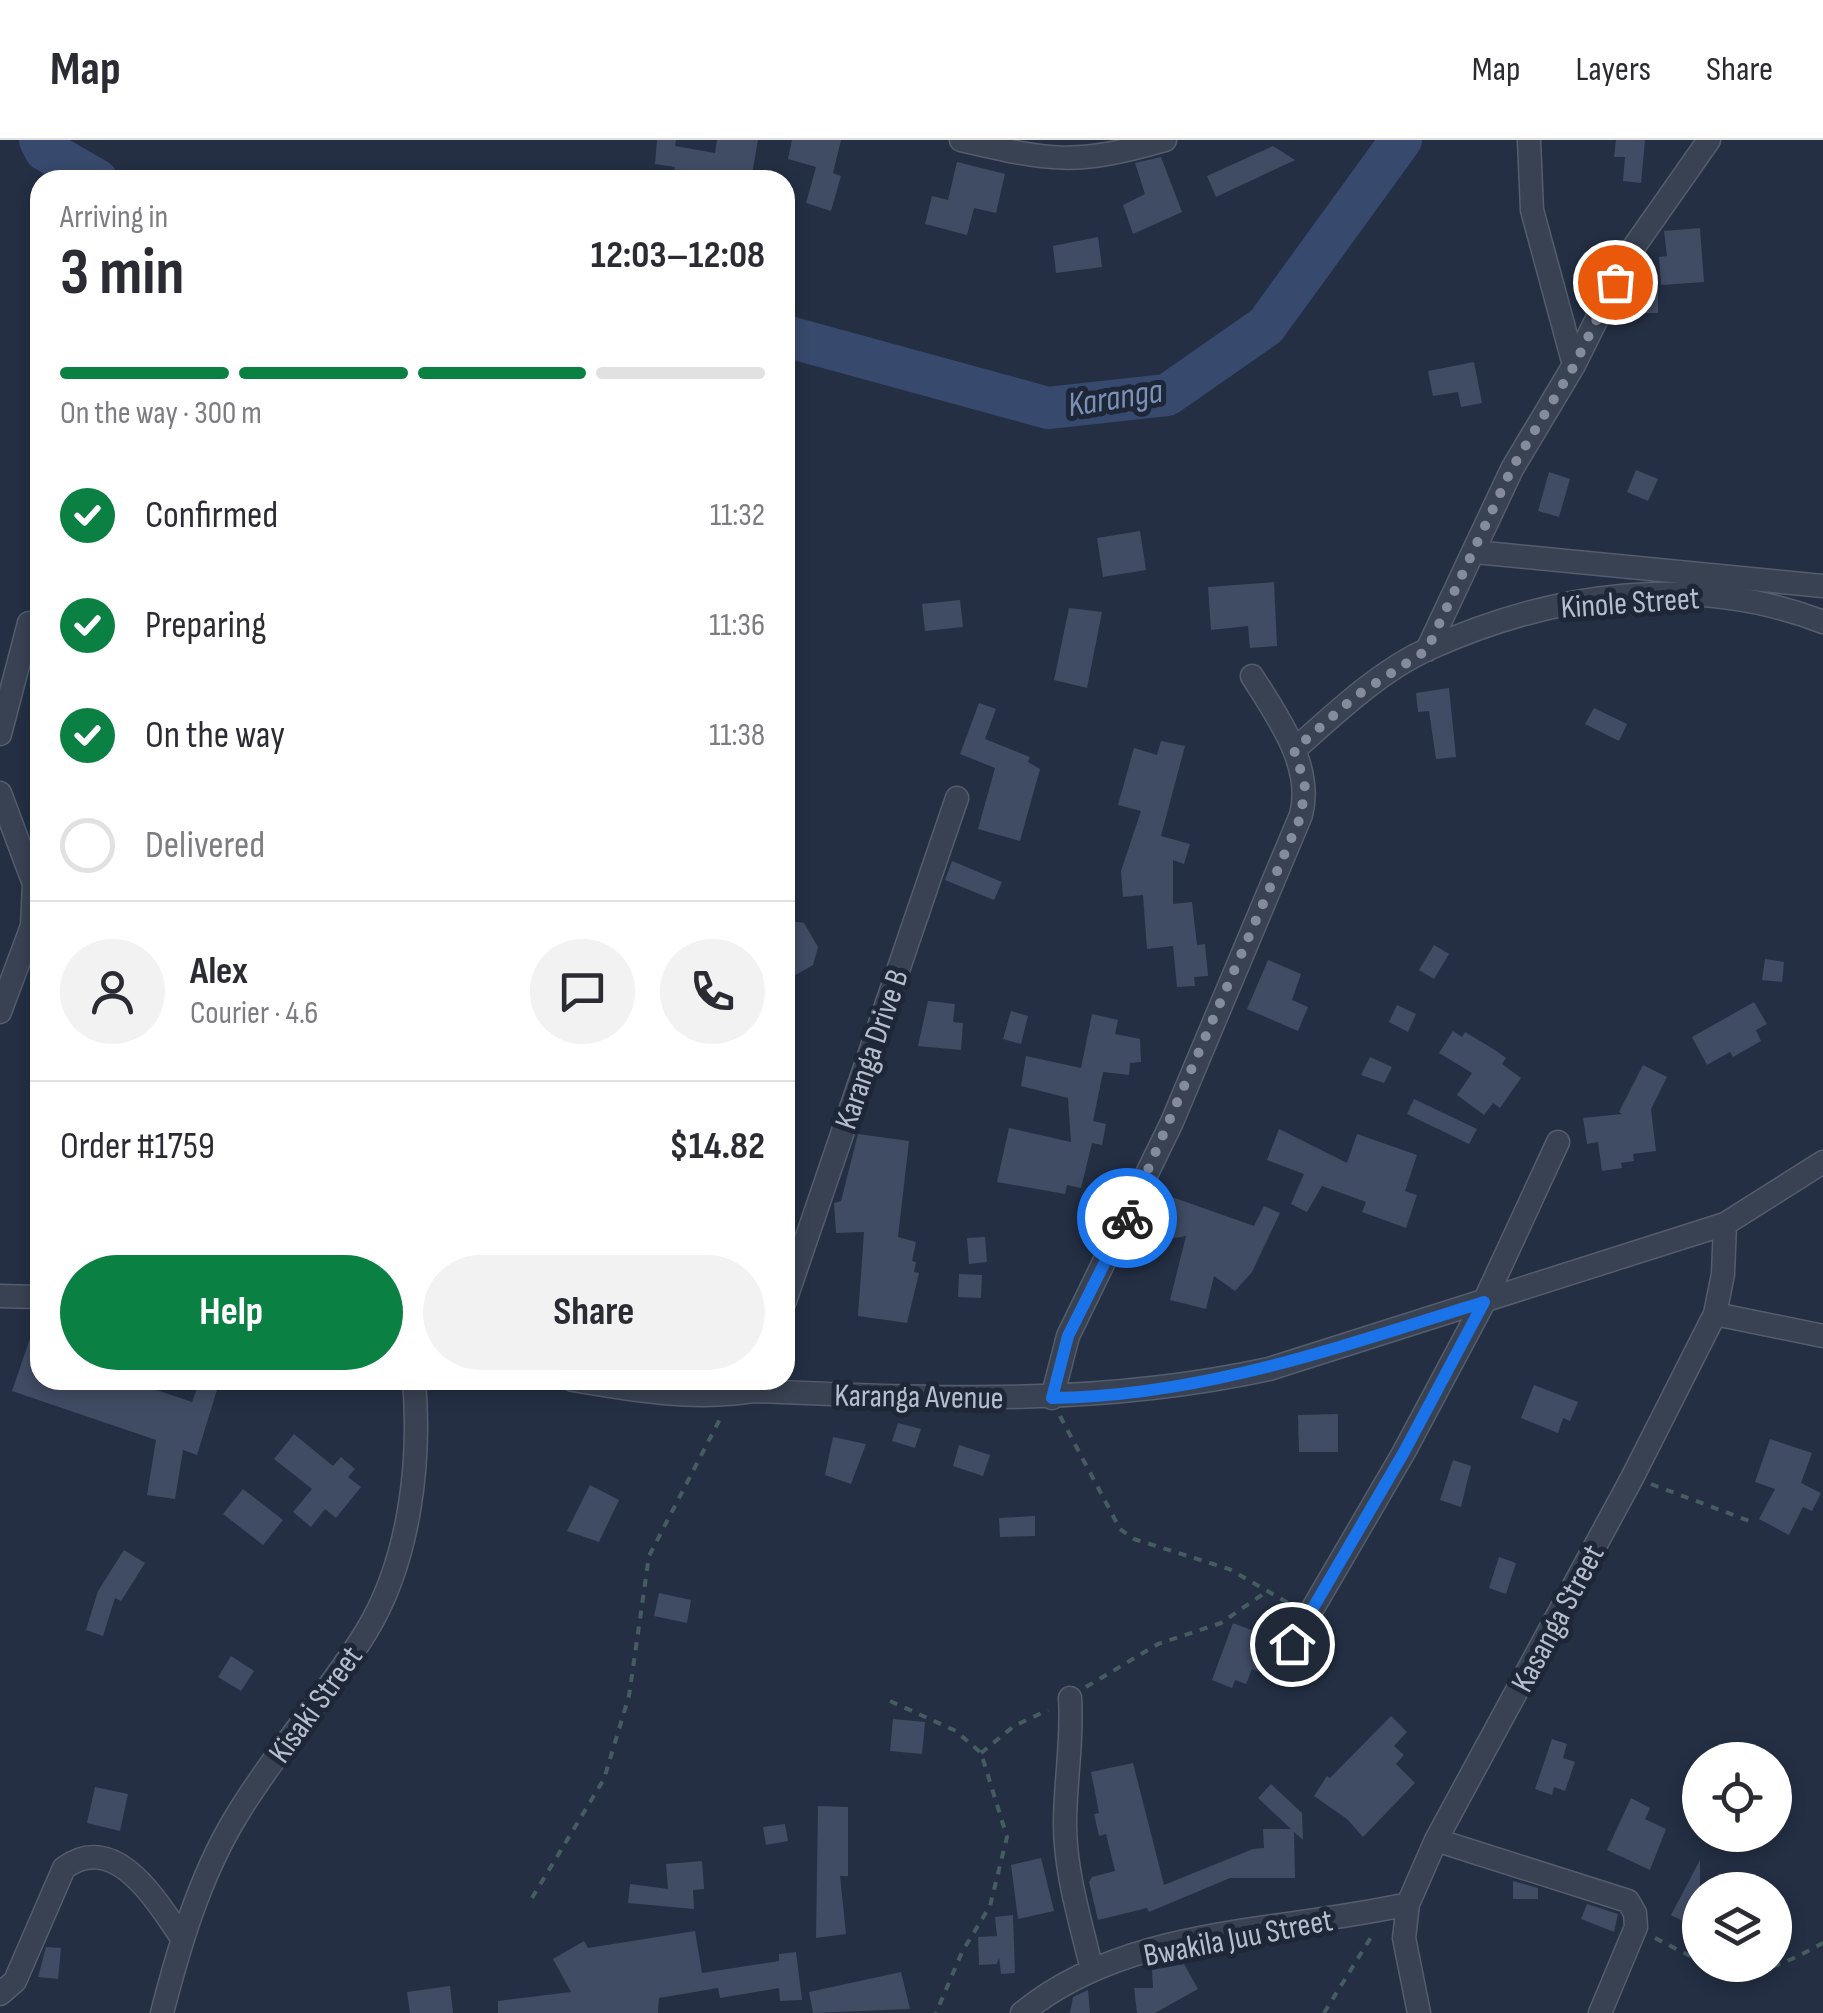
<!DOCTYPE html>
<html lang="en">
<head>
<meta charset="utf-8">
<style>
  body { margin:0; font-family:"Sofia Sans Condensed",sans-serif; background:#f2f2f3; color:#2b2b33; height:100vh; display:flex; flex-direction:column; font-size:38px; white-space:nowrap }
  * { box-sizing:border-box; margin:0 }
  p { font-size:32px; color:#7c7c81 }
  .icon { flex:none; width:55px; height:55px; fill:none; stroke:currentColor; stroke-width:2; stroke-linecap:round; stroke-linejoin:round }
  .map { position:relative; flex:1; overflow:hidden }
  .panel { position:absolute; left:30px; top:30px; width:765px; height:1220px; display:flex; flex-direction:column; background:#fff; border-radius:30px; box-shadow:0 5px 15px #0003 }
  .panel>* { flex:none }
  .fabs { position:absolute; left:1682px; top:1602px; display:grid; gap:20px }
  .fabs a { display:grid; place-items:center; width:110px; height:110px; border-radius:50%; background:#fff; box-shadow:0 5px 15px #0003; font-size:50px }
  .pin { position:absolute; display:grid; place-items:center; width:85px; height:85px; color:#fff; margin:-42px; border:5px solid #fff; border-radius:50%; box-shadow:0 2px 10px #0007 }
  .courier { position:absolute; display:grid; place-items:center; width:100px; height:100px; margin:-50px; border:8px solid #1a73e8; border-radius:50%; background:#fff; color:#222; box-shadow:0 2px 12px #0007 }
  .overview em { font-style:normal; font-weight:700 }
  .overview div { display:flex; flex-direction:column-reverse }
  .overview { display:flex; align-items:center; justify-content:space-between; height:170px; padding:0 30px }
  h1 { font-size:65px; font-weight:700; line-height:75px }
  .bar { display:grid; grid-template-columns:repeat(4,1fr); gap:15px 10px; align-content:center; height:120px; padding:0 30px }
  .bar i { height:12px; border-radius:8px; background:#e1e1e2 }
  .bar .active { background:#0b8043 }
  .bar p { grid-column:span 4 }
  .line { display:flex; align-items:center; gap:25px; padding:0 30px; border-top:2px solid #e1e1e2 }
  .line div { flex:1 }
  .round { display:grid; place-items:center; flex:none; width:105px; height:105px; border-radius:52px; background:#f2f2f3 }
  ol { padding:0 30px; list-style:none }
  li { display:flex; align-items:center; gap:30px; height:110px }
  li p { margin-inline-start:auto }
  li .icon { padding:10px; border-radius:50%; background:#0b8043; color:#fff; stroke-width:4 }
  li:last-child { color:#7c7c81 }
  li i { width:55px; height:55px; border:5px solid #e1e1e2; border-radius:50% }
  .cta { display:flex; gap:20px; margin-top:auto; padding:20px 30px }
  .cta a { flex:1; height:115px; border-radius:60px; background:#0b8043; color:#fff; font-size:40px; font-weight:700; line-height:115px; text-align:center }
  .cta a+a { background:#f2f2f3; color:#2b2b33 }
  header { display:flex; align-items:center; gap:60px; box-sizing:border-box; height:140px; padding:0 50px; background:#fff; border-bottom:2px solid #e1e1e2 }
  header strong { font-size:48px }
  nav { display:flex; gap:55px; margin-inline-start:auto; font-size:35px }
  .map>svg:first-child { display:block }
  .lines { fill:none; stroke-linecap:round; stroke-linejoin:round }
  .river { stroke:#37496c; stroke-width:42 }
  .building { fill:#404c64 }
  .minor-casing { stroke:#545d6d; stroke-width:25 }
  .path { stroke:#455c61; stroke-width:4; stroke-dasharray:8 8; stroke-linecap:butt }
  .minor { stroke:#394253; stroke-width:22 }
  .done { stroke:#838b9d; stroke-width:10; stroke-dasharray:0 18 }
  .route { stroke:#1a73e8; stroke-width:12 }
  .labels { text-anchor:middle; stroke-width:10; stroke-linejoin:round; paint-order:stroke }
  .street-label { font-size:32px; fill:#b6bdcd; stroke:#1d2738 }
  .water-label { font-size:35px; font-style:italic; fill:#7c90b6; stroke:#1d2738 }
</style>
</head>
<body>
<header>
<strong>Map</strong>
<nav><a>Map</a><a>Layers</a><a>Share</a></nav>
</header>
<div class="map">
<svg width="1823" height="1873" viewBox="0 0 1823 1873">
  <rect width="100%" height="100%" fill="#242f44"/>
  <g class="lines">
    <path class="river" d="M 40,0 L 45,10 L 97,40
      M 785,196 L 1048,268 L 1167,255 L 1266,186 L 1401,0"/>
  </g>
  <path class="building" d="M 657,0 L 676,0 L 675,6 L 715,13 L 717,0 L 758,0 L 751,40 L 673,40 L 675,27 L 655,24 Z
    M 792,0 L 841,0 L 833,33 L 841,36 L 831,71 L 806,63 L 816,27 L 788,19 Z
    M 1616,0 L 1645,0 L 1641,43 L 1623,41 L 1625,17 L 1614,17 Z
    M 1273,6 L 1295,20 L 1216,57 L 1207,36 Z
    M 1161,17 L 1182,72 L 1133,94 L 1123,65 L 1145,54 L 1135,23 Z
    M 957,22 L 1005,34 L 996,73 L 974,68 L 967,95 L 925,84 L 932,56 L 948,60 Z
    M 1700,88 L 1704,142 L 1661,145 L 1659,117 L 1667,116 L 1664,91 Z
    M 1098,97 L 1102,127 L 1056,133 L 1053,106 Z
    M 1630,146 L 1658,146 L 1658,173 L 1637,173 L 1637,165 L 1621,165 Z
    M 1474,222 L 1482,263 L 1461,267 L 1458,252 L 1433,256 L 1428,231 Z
    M 1636,330 L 1658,339 L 1648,361 L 1627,352 Z
    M 1549,332 L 1570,339 L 1559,377 L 1538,371 Z
    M 1140,391 L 1146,430 L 1103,437 L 1097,398 Z
    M 1274,442 L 1277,506 L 1250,508 L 1248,486 L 1211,490 L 1208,447 Z
    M 960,460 L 963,487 L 925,491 L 922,464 Z
    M 1069,468 L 1102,472 L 1087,548 L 1054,540 Z
    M 1449,548 L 1456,617 L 1436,619 L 1429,571 L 1418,572 L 1416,553 Z
    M 979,563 L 996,569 L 985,599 L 1030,617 L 1028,622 L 1040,629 L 1020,701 L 978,689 L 995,628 L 960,614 Z
    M 1594,568 L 1627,584 L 1619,601 L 1585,584 Z
    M 1161,601 L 1185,606 L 1161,696 L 1190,704 L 1184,724 L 1173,720 L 1173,764 L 1192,762 L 1197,805 L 1205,804 L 1208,836 L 1194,837 L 1195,846 L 1177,847 L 1173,806 L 1147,809 L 1143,755 L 1123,757 L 1121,731 L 1141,671 L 1118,665 L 1134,608 L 1157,615 Z
    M 952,721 L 1002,742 L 994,760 L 945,740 Z
    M 785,780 L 804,783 L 818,807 L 813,825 L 785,841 Z
    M 1434,805 L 1449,814 L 1434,839 L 1419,830 Z
    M 1765,819 L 1784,822 L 1782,842 L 1762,840 Z
    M 1268,820 L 1301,834 L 1292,860 L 1308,867 L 1298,891 L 1247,869 Z
    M 928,861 L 955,864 L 953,882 L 963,883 L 961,910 L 918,906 Z
    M 1754,862 L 1767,884 L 1756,890 L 1761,901 L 1733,917 L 1730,912 L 1707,925 L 1692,897 Z
    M 1397,865 L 1416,874 L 1408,892 L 1389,882 Z
    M 1011,871 L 1028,876 L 1021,904 L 1003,899 Z
    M 1092,874 L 1118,880 L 1115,894 L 1140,899 L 1141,922 L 1130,923 L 1129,935 L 1103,932 L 1093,981 L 1106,984 L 1102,1005 L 1092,1003 L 1081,1048 L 1067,1045 L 1065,1054 L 997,1042 L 1009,988 L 1071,1002 L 1068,958 L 1021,946 L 1026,916 L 1081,928 Z
    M 1453,891 L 1462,897 L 1465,892 L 1495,910 L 1506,918 L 1502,924 L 1521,938 L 1500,968 L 1493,963 L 1484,975 L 1457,955 L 1472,933 L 1439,913 Z
    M 1370,917 L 1392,927 L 1384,943 L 1361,935 Z
    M 1643,925 L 1667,937 L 1651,969 L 1656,1011 L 1633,1014 L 1634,1021 L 1621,1023 L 1622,1028 L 1602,1031 L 1598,1002 L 1587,1004 L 1583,978 L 1622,974 L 1619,972 Z
    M 1414,959 L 1477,989 L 1469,1004 L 1407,974 Z
    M 1279,989 L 1347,1023 L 1357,994 L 1417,1015 L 1405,1051 L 1417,1055 L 1406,1088 L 1362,1072 L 1366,1062 L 1322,1046 L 1307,1072 L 1291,1064 L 1304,1034 L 1267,1020 Z
    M 858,994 L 909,1001 L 898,1097 L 916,1102 L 912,1121 L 916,1122 L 914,1132 L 919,1133 L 907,1183 L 858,1176 L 864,1092 L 836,1093 L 834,1063 L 841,1061 Z
    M 1155,1051 L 1254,1086 L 1264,1066 L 1280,1073 L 1252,1132 L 1235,1151 L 1214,1136 L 1206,1169 L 1170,1160 L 1186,1096 L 1158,1101 L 1153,1072 L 1146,1069 Z
    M 985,1097 L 987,1122 L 969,1124 L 967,1098 Z
    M 959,1134 L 982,1135 L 981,1158 L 958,1157 Z
    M 37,1178 L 40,1240 L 127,1240 L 192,1262 L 200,1240 L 220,1240 L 197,1315 L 183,1310 L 175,1359 L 147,1355 L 156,1300 L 12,1251 Z
    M 1534,1245 L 1578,1262 L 1570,1281 L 1563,1278 L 1558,1293 L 1521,1278 Z
    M 1338,1274 L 1338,1312 L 1299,1312 L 1298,1275 Z
    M 898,1283 L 921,1289 L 915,1308 L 892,1301 Z
    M 294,1294 L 333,1326 L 341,1317 L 355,1329 L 348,1337 L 361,1347 L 336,1378 L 325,1369 L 311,1387 L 293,1372 L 312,1349 L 274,1319 Z
    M 833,1297 L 866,1304 L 851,1344 L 825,1335 Z
    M 1770,1299 L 1812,1313 L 1801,1343 L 1821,1353 L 1812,1371 L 1803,1367 L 1789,1395 L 1759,1379 L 1775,1349 L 1755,1342 Z
    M 959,1305 L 990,1315 L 983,1336 L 953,1326 Z
    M 1453,1320 L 1471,1326 L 1461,1367 L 1440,1360 Z
    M 590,1345 L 619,1360 L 599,1402 L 567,1391 Z
    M 243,1349 L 283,1380 L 263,1405 L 223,1374 Z
    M 1035,1376 L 1035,1396 L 1000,1397 L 999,1378 Z
    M 124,1410 L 145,1423 L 121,1461 L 115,1458 L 103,1496 L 86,1490 L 98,1451 Z
    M 1499,1417 L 1516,1423 L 1506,1454 L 1489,1448 Z
    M 659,1453 L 691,1460 L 687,1483 L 654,1476 Z
    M 1233,1483 L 1259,1493 L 1262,1485 L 1280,1492 L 1264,1534 L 1252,1529 L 1246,1544 L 1235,1540 L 1232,1548 L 1212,1540 Z
    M 231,1516 L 254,1531 L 241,1551 L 218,1537 Z
    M 1391,1576 L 1407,1592 L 1394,1606 L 1404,1615 L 1396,1624 L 1415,1643 L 1363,1697 L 1347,1679 L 1314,1656 L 1327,1636 L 1330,1638 Z
    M 893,1579 L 925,1582 L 922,1614 L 890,1611 Z
    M 1552,1599 L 1567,1604 L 1563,1618 L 1575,1622 L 1565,1651 L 1554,1647 L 1552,1655 L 1535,1649 Z
    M 1133,1623 L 1164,1745 L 1253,1709 L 1264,1708 L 1263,1689 L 1291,1689 L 1258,1658 L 1271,1644 L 1302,1673 L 1303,1700 L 1294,1692 L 1295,1738 L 1230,1738 L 1149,1772 L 1147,1768 L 1098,1780 L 1089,1742 L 1092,1737 L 1115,1731 L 1106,1694 L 1099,1696 L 1094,1674 L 1099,1673 L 1091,1632 Z
    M 95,1647 L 128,1654 L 120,1691 L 87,1683 Z
    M 1631,1658 L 1650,1668 L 1645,1679 L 1666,1689 L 1650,1730 L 1607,1710 Z
    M 818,1666 L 848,1667 L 848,1736 L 840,1736 L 846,1794 L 816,1798 Z
    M 785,1684 L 788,1701 L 766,1705 L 763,1687 Z
    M 1041,1718 L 1054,1771 L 1018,1779 L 1011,1725 Z
    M 1700,1720 L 1700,1790 L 1671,1775 Z
    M 702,1721 L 704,1749 L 693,1750 L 694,1769 L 628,1763 L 630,1744 L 668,1749 L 666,1724 Z
    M 1513,1741 L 1538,1748 L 1538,1759 L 1513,1759 Z
    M 1587,1764 L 1618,1774 L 1614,1792 L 1581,1779 Z
    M 1013,1775 L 1015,1833 L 1001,1834 L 999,1817 L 997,1824 L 979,1825 L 978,1797 L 997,1796 L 995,1777 Z
    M 695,1791 L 702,1833 L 779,1821 L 779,1814 L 796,1812 L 802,1860 L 780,1861 L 779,1848 L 720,1858 L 718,1848 L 659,1858 L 658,1873 L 498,1873 L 498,1861 L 571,1852 L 553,1819 L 584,1801 L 588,1808 Z
    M 46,1807 L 61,1808 L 58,1839 L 38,1837 Z
    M 1184,1824 L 1198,1849 L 1155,1873 L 1137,1873 L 1134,1848 L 1153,1848 L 1152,1830 Z
    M 901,1832 L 910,1869 L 813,1873 L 809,1852 Z
    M 450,1846 L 453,1873 L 410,1873 L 407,1852 Z
    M 1088,1850 L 1090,1873 L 1070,1873 L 1073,1857 Z"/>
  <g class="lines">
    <g class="minor-casing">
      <path id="minor" d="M 961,0 C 1051,21 1075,26 1165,0
        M 1529,0 L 1532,70 L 1574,225
        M 1475,412 L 1823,446
        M 1427,510 L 1512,329 L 1574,225 L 1629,114 L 1709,0
        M 0,594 L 29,483
        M 1294,610 C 1335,574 1378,532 1428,509 C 1552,453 1694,432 1823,482
        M 0,653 L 34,744 L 32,786 L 0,872
        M 0,1156 L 40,1157
        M 785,1161 L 957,658
        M 1715,1174 L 1823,1196
        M 573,1240 C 631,1250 696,1261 754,1251 C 932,1258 1094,1267 1269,1229 L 1725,1084 L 1823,1022
        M 1052,1258 L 1068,1196 L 1172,982 L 1301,675 C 1314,626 1277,576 1252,536
        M 1292,1504 L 1404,1312 L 1484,1162 L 1558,1002
        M 1070,1558 C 1073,1601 1065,1641 1065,1684 C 1065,1733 1081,1783 1092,1830
        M 1436,1700 L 1628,1761 L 1635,1773 L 1636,1787 L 1600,1873
        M 0,1854 L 15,1841 L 64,1728 C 116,1690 157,1762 182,1798
        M 162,1873 C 179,1807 199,1739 234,1680 C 273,1614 326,1557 366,1492 C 410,1420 421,1322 414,1240
        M 1022,1873 C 1128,1786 1280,1793 1408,1764
        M 1419,1873 L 1404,1798 L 1408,1764 L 1436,1700 L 1632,1338 L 1715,1174 L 1723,1134 L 1725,1084"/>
    </g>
    <path class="path" d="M 1060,1276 L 1120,1389 L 1134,1399 L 1229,1429 L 1290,1464
      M 1651,1344 L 1752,1382
      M 1086,1547 L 1158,1504 L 1221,1483 L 1266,1452
      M 890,1561 L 956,1591 L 981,1613 L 1007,1697 L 990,1766 L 962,1812 L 936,1873
      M 981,1613 L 1014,1586 L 1048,1570
      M 532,1758 L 604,1639 L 629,1556 L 649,1416 L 721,1277
      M 1655,1798 L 1700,1821
      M 1710,1825 C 1751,1842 1788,1822 1823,1803
      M 1324,1873 L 1373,1794"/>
    <use href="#minor" class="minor"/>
  </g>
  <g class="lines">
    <path class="done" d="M 1127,1078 L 1301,676 L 1305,644 L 1294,610 L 1356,556 L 1427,510 L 1512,328 L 1574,226 L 1615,142"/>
    <path class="route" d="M 1127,1078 L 1068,1196 L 1052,1258 C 1203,1256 1342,1206 1484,1162 L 1404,1312 L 1292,1504"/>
  </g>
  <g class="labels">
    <g class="street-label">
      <text transform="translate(1630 462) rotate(-4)" y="11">Kinole Street</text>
      <text transform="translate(871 909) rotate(-71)" y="11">Karanga Drive B</text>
      <text transform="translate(919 1256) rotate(1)" y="11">Karanga Avenue</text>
      <text transform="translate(1557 1478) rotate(-62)" y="11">Kasanga Street</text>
      <text transform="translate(315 1564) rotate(-54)" y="11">Kisaki Street</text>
      <text transform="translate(1238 1797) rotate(-11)" y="11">Bwakila Juu Street</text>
    </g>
    <g class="water-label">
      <text transform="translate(1115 257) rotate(-9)" y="12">Karanga</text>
    </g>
  </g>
</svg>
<div class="fabs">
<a><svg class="icon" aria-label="locate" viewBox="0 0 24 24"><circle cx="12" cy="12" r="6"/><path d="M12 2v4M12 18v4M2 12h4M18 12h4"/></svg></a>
<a><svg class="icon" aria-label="layers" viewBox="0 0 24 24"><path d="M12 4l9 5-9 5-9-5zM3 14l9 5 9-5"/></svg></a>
</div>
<div class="pin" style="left:1615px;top:142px;background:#ea580c"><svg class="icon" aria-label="bag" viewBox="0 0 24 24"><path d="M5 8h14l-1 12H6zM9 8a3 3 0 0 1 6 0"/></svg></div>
<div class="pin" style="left:1292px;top:1504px;background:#1f2937"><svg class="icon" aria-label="home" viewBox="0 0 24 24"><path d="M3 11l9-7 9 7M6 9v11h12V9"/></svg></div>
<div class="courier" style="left:1127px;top:1078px"><svg class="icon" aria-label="bike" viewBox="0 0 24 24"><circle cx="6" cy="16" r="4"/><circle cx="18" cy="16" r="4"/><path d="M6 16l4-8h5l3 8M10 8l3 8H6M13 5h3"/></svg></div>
<section class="panel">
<div class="overview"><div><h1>3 min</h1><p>Arriving in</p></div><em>12:03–12:08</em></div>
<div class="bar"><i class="active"></i><i class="active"></i><i class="active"></i><i></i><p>On the way · 300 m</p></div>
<ol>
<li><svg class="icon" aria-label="check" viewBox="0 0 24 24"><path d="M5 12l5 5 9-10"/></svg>Confirmed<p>11:32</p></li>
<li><svg class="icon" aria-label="check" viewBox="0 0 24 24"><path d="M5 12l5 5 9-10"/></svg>Preparing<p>11:36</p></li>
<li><svg class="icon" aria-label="check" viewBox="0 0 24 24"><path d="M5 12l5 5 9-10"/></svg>On the way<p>11:38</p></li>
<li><i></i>Delivered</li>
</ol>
<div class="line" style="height:180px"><a class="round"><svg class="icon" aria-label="person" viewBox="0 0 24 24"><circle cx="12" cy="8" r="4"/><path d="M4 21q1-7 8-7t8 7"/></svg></a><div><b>Alex</b><p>Courier · 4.6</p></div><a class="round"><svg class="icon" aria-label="chat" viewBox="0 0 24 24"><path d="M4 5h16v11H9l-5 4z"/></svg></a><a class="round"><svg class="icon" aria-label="phone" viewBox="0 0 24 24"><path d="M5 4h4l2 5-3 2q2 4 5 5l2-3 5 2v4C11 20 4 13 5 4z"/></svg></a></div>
<div class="line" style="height:130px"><div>Order #1759</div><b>$14.82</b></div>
<div class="cta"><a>Help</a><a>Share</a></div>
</section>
</div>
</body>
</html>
